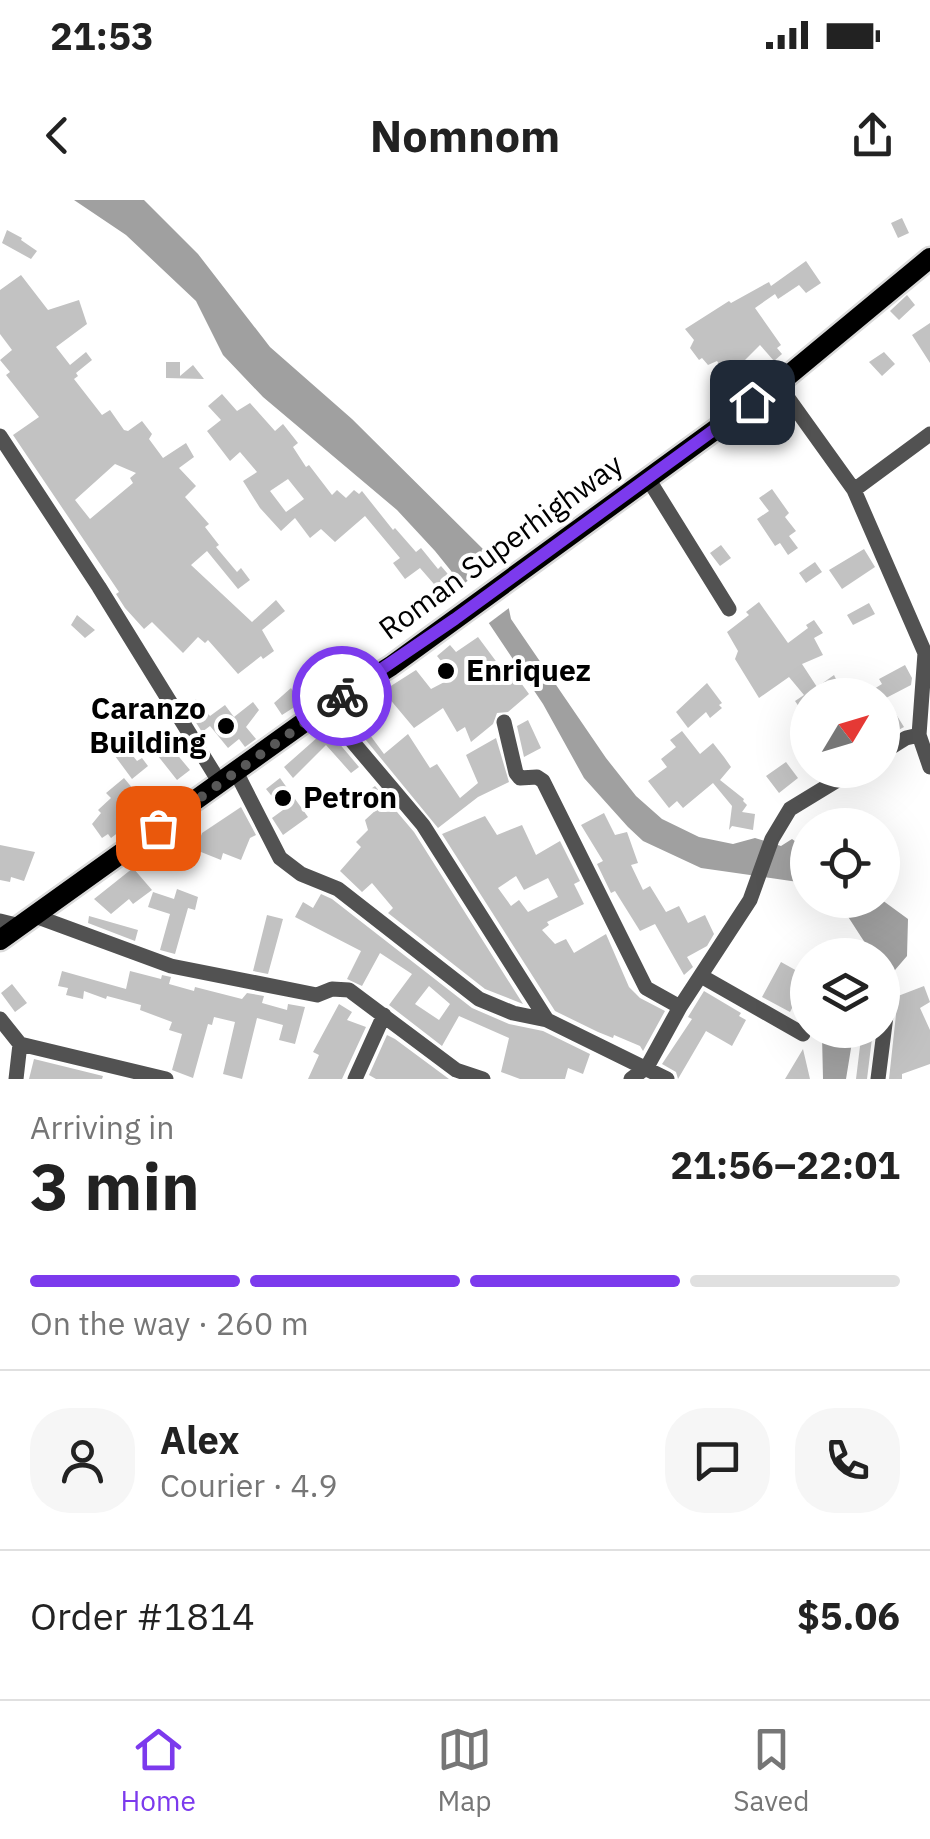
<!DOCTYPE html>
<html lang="en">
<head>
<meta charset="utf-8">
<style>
  body { margin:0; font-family:"IBM Plex Sans",sans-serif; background:#f6f6f6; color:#222; height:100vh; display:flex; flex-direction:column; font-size:38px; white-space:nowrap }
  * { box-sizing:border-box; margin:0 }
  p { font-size:32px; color:#767676 }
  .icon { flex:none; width:55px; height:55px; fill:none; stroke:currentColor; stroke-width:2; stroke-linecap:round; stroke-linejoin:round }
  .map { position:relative; height:879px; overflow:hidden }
  .drawer { display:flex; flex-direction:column; background:#fff; flex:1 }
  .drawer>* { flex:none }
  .needle { width:65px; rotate:52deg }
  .fabs { position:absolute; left:790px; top:478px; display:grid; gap:20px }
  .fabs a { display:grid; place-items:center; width:110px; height:110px; border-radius:50%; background:#fff; box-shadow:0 10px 40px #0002; font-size:50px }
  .pin { position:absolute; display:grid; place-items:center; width:85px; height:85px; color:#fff; margin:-42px; border-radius:20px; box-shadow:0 5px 15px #0006 }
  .courier { position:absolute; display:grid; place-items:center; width:100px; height:100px; margin:-50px; border:8px solid #7c3aed; border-radius:50%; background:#fff; color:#222; box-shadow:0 2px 12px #0007 }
  .head em { font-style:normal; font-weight:700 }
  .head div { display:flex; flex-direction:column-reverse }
  .head { display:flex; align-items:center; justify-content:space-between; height:170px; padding:0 30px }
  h1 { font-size:65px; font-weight:700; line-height:75px }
  .bar { display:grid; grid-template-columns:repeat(4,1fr); gap:15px 10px; align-content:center; height:120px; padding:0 30px }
  .bar i { height:12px; border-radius:8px; background:#e0e0e0 }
  .bar .on { background:#7c3aed }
  .bar p { grid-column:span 4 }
  .line { display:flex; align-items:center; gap:25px; padding:0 30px; border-top:2px solid #e0e0e0 }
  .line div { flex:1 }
  .round { display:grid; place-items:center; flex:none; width:105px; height:105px; border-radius:40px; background:#f6f6f6 }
  .status { display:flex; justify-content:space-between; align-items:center; height:70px; padding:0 50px; background:#fff; direction:ltr }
  .status svg { height:28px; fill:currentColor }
  header { display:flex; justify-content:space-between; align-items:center; height:130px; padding:0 30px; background:#fff; font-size:45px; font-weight:700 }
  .dock { display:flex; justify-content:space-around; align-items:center; height:140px; border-top:2px solid #e0e0e0; background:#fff; font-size:28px; color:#767676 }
  .dock a { display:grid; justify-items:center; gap:5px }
  .dock .on { color:#7c3aed }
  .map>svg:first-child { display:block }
  .water { fill:#a0a0a0 }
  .pier { fill:#fff }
  .building { fill:#c2c2c2; fill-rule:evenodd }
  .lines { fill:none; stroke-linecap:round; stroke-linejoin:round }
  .major-casing { stroke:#dbdbdb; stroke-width:25 }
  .minor { stroke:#525252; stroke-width:15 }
  .major { stroke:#000; stroke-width:20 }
  .done { stroke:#595959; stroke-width:10; stroke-dasharray:0 18 }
  .route { stroke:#7c3aed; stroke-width:12 }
  .poi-dot { fill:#000; stroke:#fff; stroke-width:4 }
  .labels { text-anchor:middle; stroke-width:8; stroke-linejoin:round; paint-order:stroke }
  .street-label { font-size:30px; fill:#000; stroke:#fff }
  .poi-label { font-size:30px; font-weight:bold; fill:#000; stroke:#fff; text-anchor:start }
</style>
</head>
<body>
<div class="status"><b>21:53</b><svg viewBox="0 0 49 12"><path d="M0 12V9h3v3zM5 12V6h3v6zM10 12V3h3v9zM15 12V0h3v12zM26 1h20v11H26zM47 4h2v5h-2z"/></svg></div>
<header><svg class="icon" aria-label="back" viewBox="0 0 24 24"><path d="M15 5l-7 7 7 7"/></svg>Nomnom<svg class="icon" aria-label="share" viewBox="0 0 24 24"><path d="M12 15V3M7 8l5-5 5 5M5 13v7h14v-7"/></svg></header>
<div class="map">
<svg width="930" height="879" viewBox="0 0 930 879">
  <rect width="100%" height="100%" fill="#fff"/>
  <path class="water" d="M 74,0 L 144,0 L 198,54 L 270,147 L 352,219 L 487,353 L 498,356 L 511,419 L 606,558 L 636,596 L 662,619 L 699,637 L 733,644 L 755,638 L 781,646 L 792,639 L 807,650 L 807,688 L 798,682 L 701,668 L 643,641 L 628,627 L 584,578 L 543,504 L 468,392 L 435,351 L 397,310 L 263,197 L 223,155 L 196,101 L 126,35 Z
    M 827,700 L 882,700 L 908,719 L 907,756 L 883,784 L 882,755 L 865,755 L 867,746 L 845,712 Z
    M 826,830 L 854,830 L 846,879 L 823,879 L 822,835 Z"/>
  <path class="pier" d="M 497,359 L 506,372 L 513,405 L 485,426 L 458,388 Z"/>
  <path class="building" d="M 902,18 L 909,33 L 898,38 L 891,23 Z
    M 7,30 L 22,38 L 21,40 L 37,51 L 31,59 L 2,43 Z
    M 806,61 L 821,83 L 806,93 L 799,85 L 778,99 L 775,94 L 755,108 L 781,145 L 777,148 L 782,154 L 774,161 L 760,145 L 728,177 L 717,161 L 708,165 L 702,158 L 699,160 L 690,148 L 694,140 L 685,129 L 729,101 L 731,103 L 769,82 L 771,86 Z
    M 21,75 L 48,110 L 79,100 L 87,124 L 56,147 L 70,165 L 86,152 L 92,160 L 76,173 L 78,176 L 74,179 L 102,215 L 110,210 L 124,230 L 128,231 L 142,221 L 152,234 L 149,239 L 163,258 L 186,243 L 194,257 L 179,268 L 196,286 L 185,297 L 209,324 L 205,327 L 219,345 L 216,347 L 237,372 L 241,368 L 250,380 L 238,389 L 207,351 L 191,365 L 252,422 L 276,400 L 285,411 L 262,430 L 274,451 L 263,459 L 261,456 L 238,474 L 208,440 L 205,443 L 198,437 L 183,453 L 152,422 L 144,429 L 125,408 L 116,394 L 119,392 L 13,235 L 39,217 L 6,175 L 10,172 L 0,160 L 12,150 L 0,134 L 0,90 ZM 115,264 L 136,273 L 130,278 L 133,283 L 90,319 L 75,300 Z
    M 907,95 L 915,105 L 899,120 L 890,111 Z
    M 930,123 L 930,163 L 912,135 Z
    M 884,152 L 895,164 L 882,176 L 869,162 Z
    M 166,162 L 180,162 L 180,176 L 193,165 L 204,179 L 166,178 Z
    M 222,194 L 237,211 L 250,203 L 275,231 L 283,224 L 298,243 L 293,247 L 306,267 L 309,265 L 332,295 L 337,290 L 346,298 L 354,290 L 359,294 L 362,291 L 393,330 L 395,328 L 416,352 L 421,348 L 438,369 L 441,366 L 453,380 L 440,391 L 420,368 L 405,379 L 393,363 L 400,358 L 365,316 L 335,342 L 321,329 L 310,338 L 295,318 L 281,331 L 260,308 L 243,281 L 257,272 L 240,252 L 230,261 L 207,231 L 221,220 L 208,206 ZM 288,279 L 304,299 L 286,312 L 270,291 Z
    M 772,289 L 789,313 L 785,317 L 796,331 L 789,336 L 798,348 L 788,355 L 780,343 L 775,346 L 757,319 L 769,311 L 759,298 Z
    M 721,345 L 731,358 L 720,366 L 710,353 Z
    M 864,349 L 875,367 L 842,389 L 829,370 Z
    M 815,362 L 822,372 L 806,383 L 799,373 Z
    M 759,402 L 788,443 L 808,428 L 806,425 L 814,420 L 823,433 L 814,438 L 823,455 L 802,464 L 817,487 L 834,475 L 844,495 L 808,495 L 808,520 L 795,501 L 804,495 L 789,477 L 759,498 L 735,459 L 738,451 L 727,432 L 749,415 L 746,412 Z
    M 869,403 L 875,414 L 853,425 L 847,415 Z
    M 77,415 L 95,430 L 85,438 L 71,425 Z
    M 478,437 L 504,472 L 510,468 L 529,494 L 508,512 L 497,513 L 493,524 L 471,542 L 465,527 L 457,532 L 443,508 L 414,528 L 383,491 L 416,470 L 431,489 L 454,477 L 437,456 L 450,445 L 456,452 Z
    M 905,465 L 912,478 L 911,485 L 886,498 L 904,527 L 882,539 L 882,495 L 864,495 L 882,484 L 879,479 Z
    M 315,476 L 324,488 L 282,515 L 274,503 L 291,488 L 294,493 Z
    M 707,483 L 722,503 L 719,505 L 722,508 L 710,518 L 706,512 L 688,528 L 676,512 Z
    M 196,499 L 210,516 L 225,505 L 234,517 L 253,502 L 259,510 L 246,527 L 256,539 L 245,547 L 239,539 L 228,548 L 210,526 L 202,532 L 186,507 Z
    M 528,520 L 541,548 L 524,557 L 517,526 Z
    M 327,529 L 359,567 L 351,573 L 326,545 L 293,578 L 284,567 Z
    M 682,531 L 700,554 L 713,543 L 724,557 L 731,567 L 720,580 L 744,599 L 743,601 L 747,605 L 742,612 L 755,614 L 753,630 L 732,626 L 729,630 L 732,606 L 713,583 L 683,608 L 677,601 L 669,608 L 648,581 L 667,567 L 661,559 L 676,547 L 670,540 Z
    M 408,534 L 430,568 L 437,564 L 460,598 L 478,583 L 466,555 L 496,538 L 509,582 L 478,597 L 438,628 L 365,539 L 370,535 L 384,554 Z
    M 170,546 L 190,570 L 177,580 L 158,556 Z
    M 126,547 L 137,561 L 142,558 L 148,566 L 132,579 L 115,556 Z
    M 786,562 L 798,578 L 779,593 L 766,576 Z
    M 124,578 L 143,601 L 148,597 L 154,605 L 111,638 L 108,634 L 102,638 L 92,624 L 101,613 L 98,610 L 111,598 L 106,593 Z
    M 280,578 L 308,617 L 283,635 L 272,618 L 283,610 L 266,589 Z
    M 375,586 L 414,632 L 523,804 L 485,789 L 388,713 L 393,708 L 372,683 L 362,692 L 340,671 L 361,647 L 356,642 L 368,630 L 365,620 L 376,610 L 364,594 Z
    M 241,607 L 256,635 L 250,638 L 241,660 L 223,653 L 221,660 L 196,650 L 202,633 Z
    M 604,613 L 615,635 L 627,632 L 638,663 L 631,665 L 643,690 L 650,686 L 666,712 L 679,706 L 688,723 L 705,715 L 714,734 L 707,746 L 687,757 L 693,767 L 684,775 L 655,724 L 640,731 L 615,691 L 611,693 L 597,664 L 603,661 L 581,625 Z
    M 485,616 L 497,635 L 522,625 L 536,655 L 560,641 L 580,681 L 574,684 L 584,704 L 547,722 L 549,725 L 542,730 L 555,744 L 566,739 L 574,753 L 606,734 L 629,787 L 640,798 L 665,811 L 643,851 L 640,846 L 614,835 L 613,838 L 598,832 L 555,811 L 442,634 ZM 516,676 L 524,690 L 548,678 L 558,697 L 528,712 L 519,700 L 511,706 L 498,688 Z
    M 0,645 L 35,652 L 24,681 L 11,677 L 10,682 L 0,680 Z
    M 133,668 L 152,690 L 133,704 L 129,699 L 111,714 L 94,699 Z
    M 177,689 L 198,697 L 195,710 L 188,708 L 175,754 L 160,750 L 170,714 L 148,707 L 153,692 L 174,699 Z
    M 321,694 L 332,699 L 472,808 L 509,824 L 543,831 L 590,854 L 583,874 L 568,868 L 565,879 L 520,879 L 501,872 L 509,838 L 459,816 L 442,846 L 389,805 L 412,774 L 380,753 L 362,786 L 347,779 L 361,751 L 295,717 L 303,702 L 313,708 ZM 429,786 L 450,804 L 439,820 L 415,804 Z
    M 267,715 L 283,719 L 268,774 L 253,771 Z
    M 89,716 L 138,730 L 135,741 L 88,723 Z
    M 781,762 L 808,777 L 790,812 L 762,797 Z
    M 62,771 L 126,789 L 130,771 L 161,779 L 162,775 L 171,777 L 169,784 L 194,791 L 195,787 L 242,799 L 247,793 L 264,796 L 262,803 L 287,810 L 288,804 L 305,807 L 295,844 L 279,840 L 283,825 L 257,818 L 242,879 L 223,874 L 235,822 L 214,817 L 212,825 L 208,824 L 193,878 L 172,870 L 182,834 L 169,830 L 172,822 L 140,810 L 141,805 L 107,796 L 106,799 L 84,791 L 83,799 L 66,795 L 68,788 L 58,786 Z
    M 12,784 L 27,803 L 15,812 L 1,793 Z
    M 924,786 L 930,802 L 920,808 L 930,830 L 930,864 L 902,874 L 902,879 L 889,879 L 898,796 Z
    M 704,791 L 741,813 L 739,816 L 746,820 L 732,846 L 706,831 L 678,879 L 676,872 L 662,864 L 692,819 L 688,817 Z
    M 339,804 L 352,812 L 347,820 L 366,827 L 342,879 L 308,879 L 319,855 L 313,852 Z
    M 868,830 L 873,830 L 867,879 L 856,879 L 861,838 L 867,839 Z
    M 387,835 L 395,839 L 449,879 L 376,879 L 369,875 Z
    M 803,849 L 810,879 L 785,879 Z
    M 34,859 L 103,876 L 102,879 L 29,879 Z"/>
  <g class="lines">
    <g class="major-casing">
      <path id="major" d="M 0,740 L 324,508 L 391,466 L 778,184 L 930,58"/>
    </g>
    <path class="minor" d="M 778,184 L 854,290 L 925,453 L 919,535 L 930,567
      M 0,236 L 99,387 L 220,583
      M 647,277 L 729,409
      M 854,290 L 930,234
      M 324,508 L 423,625 L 547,820
      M 504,522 L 516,573 L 520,578 L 537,577 L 543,581 L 646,788 L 680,807
      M 882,553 L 906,538 L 919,535
      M 236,572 L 280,658 L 301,674 L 338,689 L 479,799 L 513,813 L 547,820 L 667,879
      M 35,716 L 171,766 L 317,795 L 332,789 L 349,790 L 456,870 L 483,879
      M 0,721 L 20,726
      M 701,776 L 803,834
      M 0,819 L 20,844 L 166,879
      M 16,879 L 20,844
      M 355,879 L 384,815
      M 631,879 L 647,867 L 680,807 L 750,700 L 772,639 L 790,609 L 854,570
      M 878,879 L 888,800"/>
    <use href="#major" class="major"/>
  </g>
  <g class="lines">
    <path class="done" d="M 158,628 L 342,496"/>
    <path class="route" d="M 342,496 L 455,419 L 752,202"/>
  </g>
  <g class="poi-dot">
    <circle cx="446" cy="471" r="10"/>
    <circle cx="226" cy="526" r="10"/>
    <circle cx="283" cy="598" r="10"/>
  </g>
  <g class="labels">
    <g class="street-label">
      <text transform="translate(501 347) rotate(-36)" y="10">Roman Superhighway</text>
    </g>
    <g class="poi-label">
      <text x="466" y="481">Enriquez</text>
      <text x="206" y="519" text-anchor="end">Caranzo<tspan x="206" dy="34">Building</tspan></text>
      <text x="303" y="608">Petron</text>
    </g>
  </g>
</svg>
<div class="fabs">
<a><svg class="needle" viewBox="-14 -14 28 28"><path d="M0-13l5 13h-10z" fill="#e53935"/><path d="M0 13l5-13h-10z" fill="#767676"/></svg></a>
<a><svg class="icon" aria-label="locate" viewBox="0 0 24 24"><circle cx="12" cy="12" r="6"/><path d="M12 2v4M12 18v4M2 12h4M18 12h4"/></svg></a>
<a><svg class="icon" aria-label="layers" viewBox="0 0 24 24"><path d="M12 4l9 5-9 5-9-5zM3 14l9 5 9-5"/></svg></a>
</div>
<div class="pin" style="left:158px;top:628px;background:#ea580c"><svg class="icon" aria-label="bag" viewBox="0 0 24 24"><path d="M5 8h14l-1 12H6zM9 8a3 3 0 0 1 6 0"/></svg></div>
<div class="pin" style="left:752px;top:202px;background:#1f2937"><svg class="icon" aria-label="home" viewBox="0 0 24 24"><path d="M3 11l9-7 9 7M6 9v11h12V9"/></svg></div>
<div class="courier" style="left:342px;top:496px"><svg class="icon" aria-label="bike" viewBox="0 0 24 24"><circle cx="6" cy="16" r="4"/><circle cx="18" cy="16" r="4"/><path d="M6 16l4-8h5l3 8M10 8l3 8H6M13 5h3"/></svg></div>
</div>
<section class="drawer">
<div class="head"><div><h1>3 min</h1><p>Arriving in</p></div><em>21:56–22:01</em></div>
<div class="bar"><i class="on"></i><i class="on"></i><i class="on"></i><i></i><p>On the way · 260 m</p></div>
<div class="line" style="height:180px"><a class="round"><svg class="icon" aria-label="person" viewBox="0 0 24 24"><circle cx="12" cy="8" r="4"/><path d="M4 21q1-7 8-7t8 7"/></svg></a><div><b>Alex</b><p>Courier · 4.9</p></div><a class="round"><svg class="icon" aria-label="chat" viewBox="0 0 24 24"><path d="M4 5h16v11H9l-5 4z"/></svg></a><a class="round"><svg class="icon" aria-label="phone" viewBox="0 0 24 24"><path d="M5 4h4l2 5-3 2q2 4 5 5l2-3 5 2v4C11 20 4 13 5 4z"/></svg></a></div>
<div class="line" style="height:130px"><div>Order #1814</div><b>$5.06</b></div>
</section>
<nav class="dock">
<a class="on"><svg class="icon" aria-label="home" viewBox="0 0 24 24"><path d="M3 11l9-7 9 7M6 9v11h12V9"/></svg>Home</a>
<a><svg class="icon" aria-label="map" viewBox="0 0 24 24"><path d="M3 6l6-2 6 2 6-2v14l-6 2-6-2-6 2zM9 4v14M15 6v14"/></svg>Map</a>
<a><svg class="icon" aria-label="saved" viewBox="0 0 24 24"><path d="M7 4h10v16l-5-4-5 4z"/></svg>Saved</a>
</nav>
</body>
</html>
